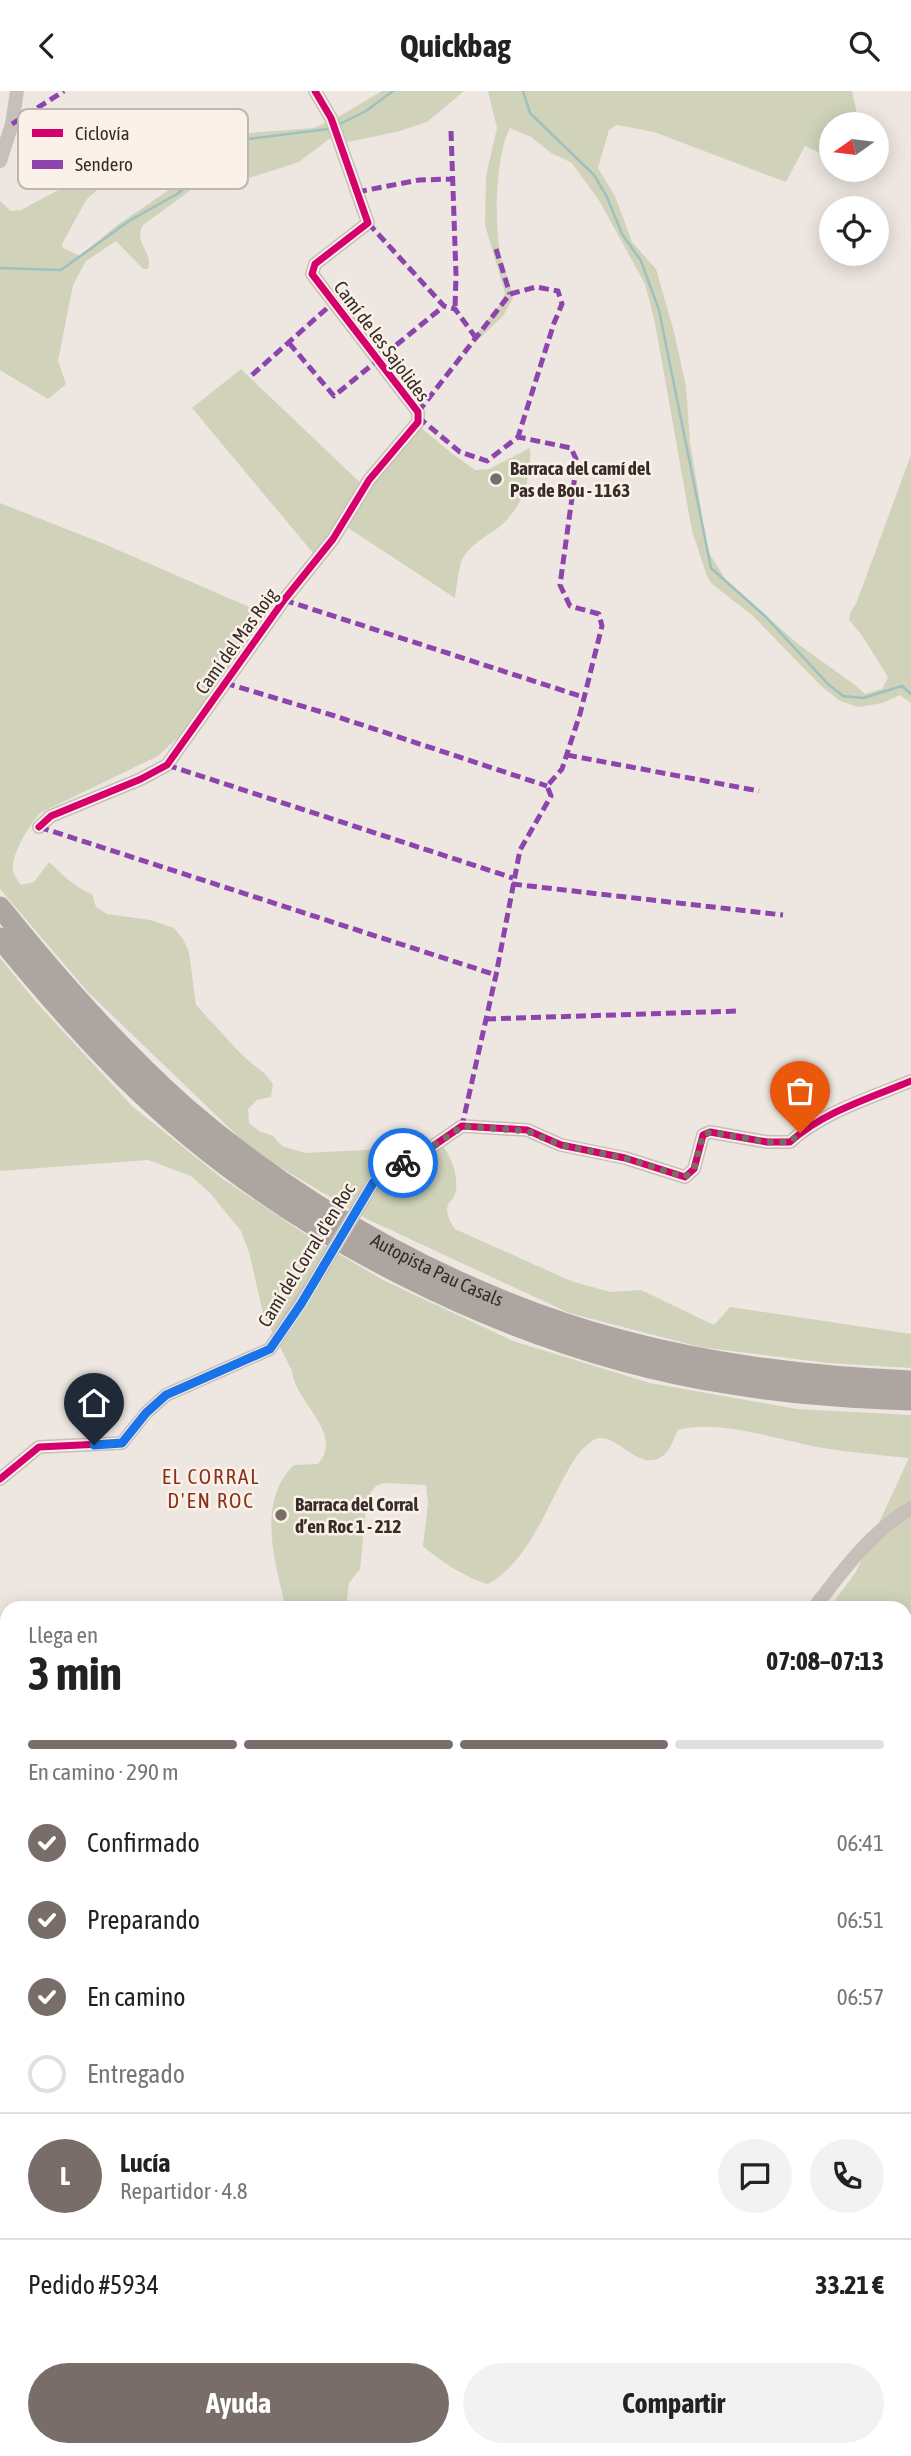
<!DOCTYPE html>
<html lang="es">
<head>
<meta charset="utf-8">
<style>
  body { margin:0; font-family:"Asap Condensed",sans-serif; background:#f2f2f2; color:#222; height:100vh; display:flex; flex-direction:column; font-size:26px; white-space:nowrap }
  * { box-sizing:border-box; margin:0 }
  p { font-size:23px; color:#767676 }
  .icon { flex:none; width:38px; height:38px; fill:none; stroke:currentColor; stroke-width:2; stroke-linecap:round; stroke-linejoin:round }
  .map { position:relative; flex:1; overflow:hidden }
  .details { position:absolute; left:0px; top:1510px; width:912px; height:856px; display:flex; flex-direction:column; background:#fff; border-radius:21px 21px 0 0; box-shadow:0 4px 18px #0003 }
  .details>* { flex:none }
  .needle { width:46px; rotate:256deg }
  .tools { position:absolute; left:819px; top:21px; display:grid; gap:14px }
  .tools a { display:grid; place-items:center; width:70px; height:70px; border-radius:50%; background:#fff; box-shadow:0 4px 18px #0003; font-size:35px }
  .pin { position:absolute; display:grid; place-items:center; width:60px; height:60px; color:#fff; margin:-72px -30px; border-radius:50% 50% 50% 0; rotate:-45deg; box-shadow:0 0 7px #0007 }
  .pin .icon { rotate:45deg }
  .courier { position:absolute; display:grid; place-items:center; width:70px; height:70px; margin:-35px; border:5px solid #1a73e8; border-radius:50%; background:#fff; color:#222; box-shadow:0 2px 9px #0007 }
  .summary em { font-style:normal; font-weight:700 }
  .summary div { display:flex; flex-direction:column-reverse }
  .summary { display:flex; align-items:center; justify-content:space-between; height:119px; padding:0 28px }
  h1 { font-size:46px; font-weight:700; line-height:52px }
  .bar { display:grid; grid-template-columns:repeat(4,1fr); gap:10px 7px; align-content:center; height:84px; padding:0 28px }
  .bar i { height:9px; border-radius:5px; background:#e0e0e0 }
  .bar .current { background:#786d69 }
  .bar p { grid-column:span 4 }
  .line { display:flex; align-items:center; gap:18px; padding:0 28px; border-top:2px solid #e0e0e0 }
  .line div { flex:1 }
  .round { display:grid; place-items:center; flex:none; width:74px; height:74px; border-radius:37px; background:#f2f2f2 }
  ol { padding:0 28px; list-style:none }
  li { display:flex; align-items:center; gap:21px; height:77px }
  li p { margin-inline-start:auto }
  li .icon { padding:7px; border-radius:50%; background:#786d69; color:#fff; stroke-width:4 }
  li:last-child { color:#767676 }
  li i { width:38px; height:38px; border:4px solid #e0e0e0; border-radius:50% }
  .cta { display:flex; gap:14px; margin-top:auto; padding:14px 28px }
  .cta a { flex:1; height:80px; border-radius:42px; background:#786d69; color:#fff; font-size:28px; font-weight:700; line-height:80px; text-align:center }
  .cta a+a { background:#f2f2f2; color:#222 }
  header { display:flex; justify-content:space-between; align-items:center; height:91px; padding:0 28px; background:#fff; font-size:32px; font-weight:700 }
  .map>svg:first-child { display:block }
  .green { fill:#d0d3ba }
  .lines { fill:none; stroke-linecap:round; stroke-linejoin:round }
  .stream { stroke:#9cc1bf; stroke-width:2.5 }
  .minor { stroke:#c7bfba; stroke-width:14 }
  .highway { stroke:#ada6a0; stroke-width:21 }
  .minor-bridge { stroke:#c7bfba; stroke-width:14 }
  .quiet { stroke:#8e44ad; stroke-width:5; stroke-dasharray:10 5; stroke-linecap:butt }
  .cycleway-casing { stroke:#faf1e8; stroke-width:11 }
  .cycleway { stroke:#d6006c; stroke-width:7 }
  .done { stroke:#786d69; stroke-width:7; stroke-dasharray:0 12.6 }
  .route { stroke:#1a73e8; stroke-width:9 }
  .poi-dot { fill:#786d69; stroke:#faf1e8; stroke-width:2.5 }
  .labels { text-anchor:middle; stroke-width:5; stroke-linejoin:round; paint-order:stroke }
  .street-label { font-size:19px; fill:#382c28; stroke:#faf1e8 }
  .poi-label { font-size:19px; font-weight:bold; fill:#382c28; stroke:#faf1e8; text-anchor:start }
  .neighbourhood-label { font-size:21px; letter-spacing:2px; fill:#8a311d; stroke:#faf1e8 }
  .key { fill:#faf1e8; stroke:#c0b6ae; stroke-width:2 }
  .key-label { font-size:19px; fill:#382c28 }
</style>
</head>
<body>
<header><svg class="icon" aria-label="back" viewBox="0 0 24 24"><path d="M15 5l-7 7 7 7"/></svg>Quickbag<svg class="icon" aria-label="search" viewBox="0 0 24 24"><circle cx="10" cy="10" r="6"/><path d="M15 15l6 6"/></svg></header>
<div class="map">
<svg width="911" height="2365" viewBox="0 0 911 2365">
  <rect width="100%" height="100%" fill="#eee7e1"/>
  <path class="green" d="M 382,0 L 464,0 L 427,31 L 400,40 L 348,51 L 333,45 L 299,71 L 249,87 L 236,66 L 143,134 C 133,153 154,161 148,178 L 143,178 L 116,150 L 86,170 L 73,194 L 58,270 L 66,293 L 48,308 L 0,279 L 0,110 L 11,120 L 21,119 L 77,89 L 91,88 L 96,95 L 96,100 L 86,109 L 62,153 L 63,157 L 80,165 L 116,135 L 217,66 L 223,44 L 314,37 L 338,26 Z
    M 488,0 L 852,0 L 859,33 L 831,33 L 831,67 L 805,55 L 786,91 L 654,41 L 617,34 L 609,39 L 598,77 L 615,105 L 632,151 L 656,178 L 674,241 L 686,295 L 690,351 L 708,460 L 726,489 L 798,553 L 855,594 L 865,603 L 882,598 L 888,586 L 861,543 L 849,529 L 851,520 L 856,513 L 911,364 L 911,612 L 900,604 L 883,612 L 858,616 L 840,610 L 821,595 L 753,525 L 712,493 L 707,485 L 692,440 L 655,232 L 645,193 L 600,111 L 572,72 L 551,62 L 531,46 L 510,37 C 496,62 494,131 500,160 C 503,176 510,191 513,207 L 503,225 L 478,249 L 477,242 L 499,215 L 505,202 L 485,134 L 486,85 L 497,37 Z
    M 241,278 L 369,400 L 384,379 L 420,336 L 450,361 L 475,379 L 489,378 L 530,357 C 532,386 522,418 499,436 C 487,445 468,455 462,469 C 458,480 457,495 455,507 L 339,431 L 313,462 L 192,317 Z
    M 0,412 L 102,452 L 263,522 L 188,637 L 158,665 L 40,722 C 30,733 11,763 13,779 C 14,784 17,789 21,794 L 34,791 L 49,771 C 63,784 74,796 92,803 L 96,816 L 107,823 L 150,829 L 174,837 L 183,848 L 189,861 L 196,914 L 243,965 L 265,983 L 273,993 L 271,1006 L 257,1009 L 248,1018 L 249,1032 L 259,1040 L 273,1045 L 282,1055 L 305,1062 L 383,1058 L 424,1050 L 440,1052 C 451,1063 460,1087 455,1103 C 454,1107 451,1109 449,1112 C 444,1120 450,1131 455,1138 L 571,1190 L 610,1201 L 641,1199 L 714,1234 L 730,1216 L 911,1243 L 911,1277 L 828,1272 L 700,1256 L 569,1222 L 367,1128 L 258,1063 L 247,1054 L 88,901 L 0,798 Z
    M 0,867 L 36,911 L 133,1016 L 223,1088 L 305,1143 L 383,1189 L 513,1250 L 650,1292 L 797,1318 L 911,1324 L 911,1863 L 905,1862 L 905,1517 L 829,1517 L 856,1481 L 909,1367 C 878,1364 847,1361 817,1356 C 777,1348 717,1328 678,1339 C 674,1346 671,1358 665,1363 C 639,1387 614,1334 592,1350 C 577,1360 568,1379 560,1394 C 542,1428 524,1473 488,1493 C 466,1487 440,1470 423,1455 L 428,1412 L 426,1394 L 384,1392 L 376,1395 L 371,1401 L 366,1417 L 360,1478 L 349,1492 L 346,1517 L 286,1517 C 275,1474 256,1410 294,1374 L 318,1373 C 345,1342 295,1312 292,1280 L 263,1222 L 249,1161 L 241,1140 L 210,1102 L 191,1085 L 148,1069 L 0,1080 Z
    M 7,1614 L 7,1896 L 0,1885 L 0,1615 Z
    M 911,1899 L 911,2043 L 905,2045 L 905,1903 Z
    M 905,2075 L 911,2079 L 911,2365 L 153,2365 L 155,2359 L 905,2359 Z"/>
  <g class="lines">
    <path class="stream" d="M 523,0 L 530,22 L 594,84 L 607,106 L 622,143 L 641,170 L 659,219 L 711,477 L 766,526 L 828,593 L 843,605 L 863,607 L 902,595 L 911,603
      M 338,34 L 366,20 L 393,0
      M 0,177 L 61,179 L 129,130 L 177,103 L 247,48 L 328,38
      M 905,2056 L 911,2057"/>
    <path class="minor" d="M 0,70 L 12,33 L 17,0
      M 39,736 L 51,725 L 141,688 L 167,674 L 284,509 L 333,448 L 369,389 L 418,331 L 418,321 L 312,183 L 315,173 L 368,132 L 331,27 L 315,0
      M 364,1107 L 373,1092 L 388,1079 L 423,1062 L 462,1035 L 527,1039 L 561,1054 L 625,1067 L 685,1086 L 694,1078 L 703,1044 L 710,1041 L 767,1051 L 790,1051 C 823,1021 870,1007 911,990
      M 0,1388 L 39,1356 L 122,1352 L 146,1322 L 166,1304 L 270,1258 L 321,1179
      M 814,1517 C 842,1480 871,1441 911,1417"/>
    <g class="highway">
      <path id="s1" d="M 0,816 C 57,887 117,956 185,1016 C 307,1122 464,1207 620,1249 C 716,1275 813,1286 911,1290"/>
      <path d="M 0,847 C 39,895 80,942 124,986 C 280,1141 513,1259 731,1293 C 791,1303 850,1307 911,1309"/>
    </g>
    <path class="minor-bridge" d="M 321,1179 L 364,1107"/>
    <path class="quiet" d="M 12,33 L 64,0
      M 451,40 L 456,184 L 455,218
      M 357,101 L 419,89 L 453,88
      M 368,132 L 444,215 L 455,218 L 476,247
      M 496,158 L 510,203
      M 510,203 L 536,196 L 558,200 L 562,213 L 554,232 L 518,346
      M 289,252 L 334,305 L 444,215
      M 252,284 L 334,211
      M 418,321 L 510,203
      M 418,326 L 460,361 L 487,370 L 518,346 L 571,357 L 577,370 L 560,494 L 570,515 L 599,523 L 602,535 L 580,623 L 562,678 L 547,695 L 551,705 L 520,759 L 496,884 L 462,1035
      M 284,509 L 583,606
      M 225,592 L 335,625 L 547,695
      M 567,664 L 759,700
      M 167,674 L 513,787
      M 39,736 L 496,884
      M 512,793 L 783,824
      M 486,928 L 739,920
      M 0,1888 L 7,1900
      M 0,2167 L 7,2168
      M 245,2365 L 246,2359"/>
    <g class="cycleway-casing">
      <path id="cycleway" d="M 39,736 L 51,725 L 141,688 L 167,674 L 284,509 L 333,448 L 369,389 L 418,331 L 418,321 L 312,183 L 315,173 L 368,132 L 331,27 L 315,0
        M 0,1388 L 39,1356 L 122,1352 L 146,1322 L 166,1304 L 270,1258 L 301,1213 L 373,1092 L 388,1079 L 423,1062 L 462,1035 L 527,1039 L 561,1054 L 625,1067 L 685,1086 L 694,1078 L 703,1044 L 710,1041 L 767,1051 L 790,1051 C 823,1021 870,1007 911,990"/>
    </g>
    <use href="#cycleway" class="cycleway"/>
  </g>
  <g class="lines">
    <path class="done" d="M 403,1072 L 423,1062 L 463,1035 L 527,1040 L 561,1054 L 625,1067 L 685,1086 L 694,1078 L 703,1044 L 710,1041 L 767,1051 L 790,1051 L 800,1042"/>
    <path class="route" d="M 94,1354 L 122,1352 L 146,1322 L 166,1304 L 270,1258 L 301,1213 L 373,1092 L 388,1079 L 403,1072"/>
  </g>
  <g class="poi-dot">
    <circle cx="496" cy="388" r="7"/>
    <circle cx="281" cy="1424" r="7"/>
  </g>
  <g class="labels">
    <g class="street-label">
      <text transform="translate(382 250) rotate(53)" y="7">Camí de les Sajolides</text>
      <text transform="translate(236 550) rotate(-54)" y="7">Camí del Mas Roig</text>
      <text transform="translate(306 1164) rotate(-58)" y="7">Camí del Corral d'en Roc</text>
      <text dy="7" stroke="none"><textPath href="#s1" startOffset="574">Autopista Pau Casals</textPath></text>
    </g>
    <g class="poi-label">
      <text x="510" y="384">Barraca del camí del<tspan x="510" dy="22">Pas de Bou - 1163</tspan></text>
      <text x="295" y="1420">Barraca del Corral<tspan x="295" dy="22">d’en Roc 1 - 212</tspan></text>
    </g>
    <g class="neighbourhood-label">
      <text x="211" y="1393">EL CORRAL<tspan x="211" dy="24">D'EN ROC</tspan></text>
    </g>
  </g>
  <rect x="18" y="18" width="230" height="80" rx="10" class="key"/>
  <rect x="32" y="38" width="31" height="8" fill="#d6006c"/>
  <rect x="32" y="69" width="31" height="9" fill="#8e44ad"/>
  <g class="key-label">
    <text x="75" y="49">Ciclovía</text>
    <text x="75" y="80">Sendero</text>
  </g>
</svg>
<div class="tools">
<a><svg class="needle" viewBox="-14 -14 28 28"><path d="M0-13l5 13h-10z" fill="#e53935"/><path d="M0 13l5-13h-10z" fill="#767676"/></svg></a>
<a><svg class="icon" aria-label="locate" viewBox="0 0 24 24"><circle cx="12" cy="12" r="6"/><path d="M12 2v4M12 18v4M2 12h4M18 12h4"/></svg></a>
</div>
<div class="pin" style="left:800px;top:1042px;background:#ea580c"><svg class="icon" aria-label="bag" viewBox="0 0 24 24"><path d="M5 8h14l-1 12H6zM9 8a3 3 0 0 1 6 0"/></svg></div>
<div class="pin" style="left:94px;top:1354px;background:#1f2937"><svg class="icon" aria-label="home" viewBox="0 0 24 24"><path d="M3 11l9-7 9 7M6 9v11h12V9"/></svg></div>
<div class="courier" style="left:403px;top:1072px"><svg class="icon" aria-label="bike" viewBox="0 0 24 24"><circle cx="6" cy="16" r="4"/><circle cx="18" cy="16" r="4"/><path d="M6 16l4-8h5l3 8M10 8l3 8H6M13 5h3"/></svg></div>
<section class="details">
<div class="summary"><div><h1>3 min</h1><p>Llega en</p></div><em>07:08–07:13</em></div>
<div class="bar"><i class="current"></i><i class="current"></i><i class="current"></i><i></i><p>En camino · 290 m</p></div>
<ol>
<li><svg class="icon" aria-label="check" viewBox="0 0 24 24"><path d="M5 12l5 5 9-10"/></svg>Confirmado<p>06:41</p></li>
<li><svg class="icon" aria-label="check" viewBox="0 0 24 24"><path d="M5 12l5 5 9-10"/></svg>Preparando<p>06:51</p></li>
<li><svg class="icon" aria-label="check" viewBox="0 0 24 24"><path d="M5 12l5 5 9-10"/></svg>En camino<p>06:57</p></li>
<li><i></i>Entregado</li>
</ol>
<div class="line" style="height:126px"><b class="round" style="background:#786d69;color:#fff">L</b><div><b>Lucía</b><p>Repartidor · 4.8</p></div><a class="round"><svg class="icon" aria-label="chat" viewBox="0 0 24 24"><path d="M4 5h16v11H9l-5 4z"/></svg></a><a class="round"><svg class="icon" aria-label="phone" viewBox="0 0 24 24"><path d="M5 4h4l2 5-3 2q2 4 5 5l2-3 5 2v4C11 20 4 13 5 4z"/></svg></a></div>
<div class="line" style="height:91px"><div>Pedido #5934</div><b>33.21 €</b></div>
<div class="cta"><a>Ayuda</a><a>Compartir</a></div>
</section>
</div>
</body>
</html>
